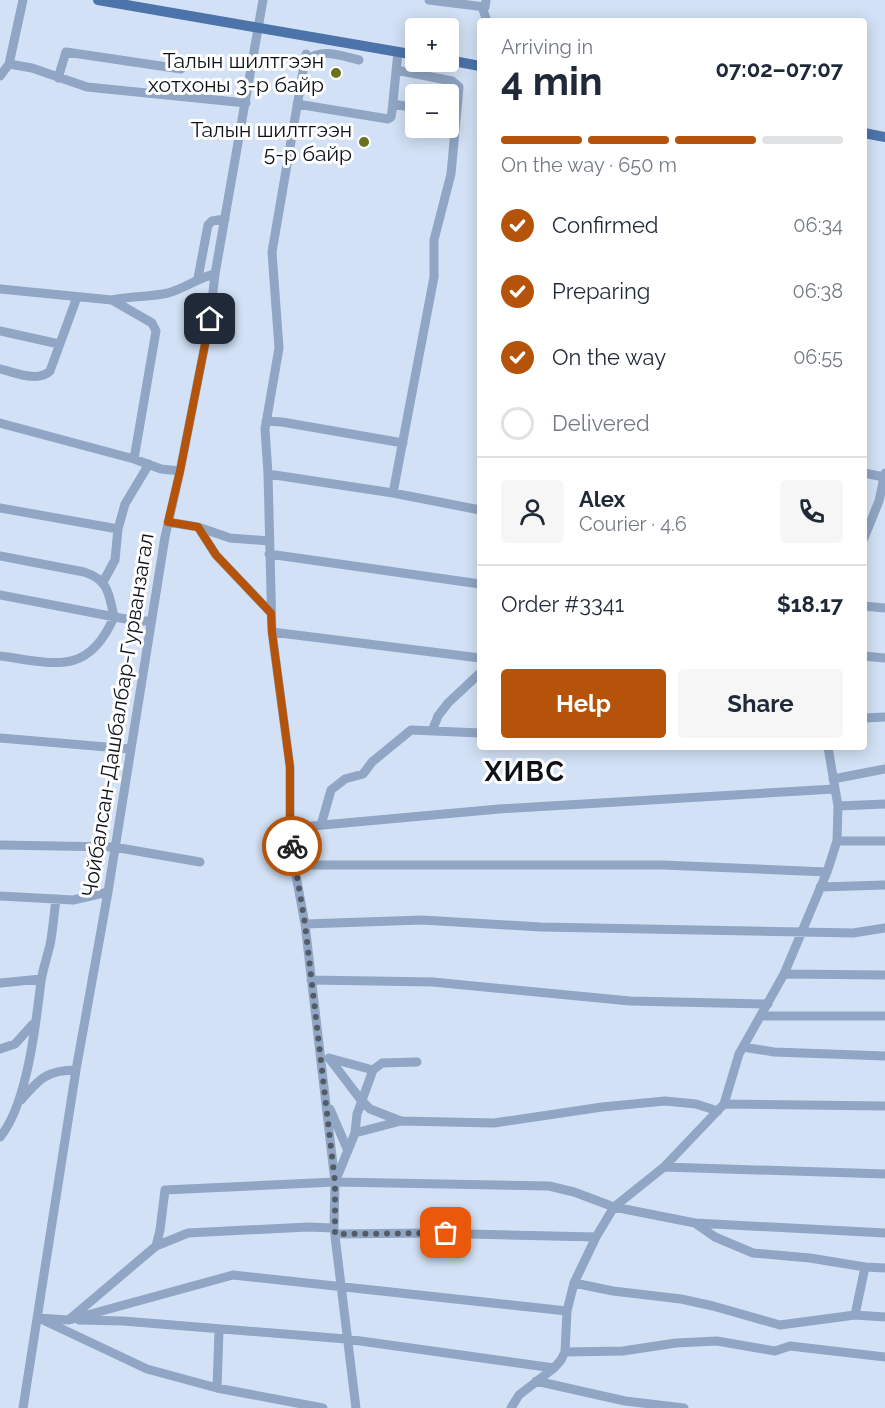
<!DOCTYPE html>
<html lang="en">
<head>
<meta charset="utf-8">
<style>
  body { margin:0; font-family:Raleway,sans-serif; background:#f6f6f7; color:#1f2937; height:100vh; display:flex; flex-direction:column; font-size:22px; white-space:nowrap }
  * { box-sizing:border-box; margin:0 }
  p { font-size:20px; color:#747a83 }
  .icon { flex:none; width:33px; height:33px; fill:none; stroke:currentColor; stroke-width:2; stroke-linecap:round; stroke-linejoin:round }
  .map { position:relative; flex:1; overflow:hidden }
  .sheet { position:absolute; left:477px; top:18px; width:390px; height:732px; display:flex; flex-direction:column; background:#fff; border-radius:6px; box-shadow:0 3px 15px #0003 }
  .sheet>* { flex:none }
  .controls { position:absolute; left:405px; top:18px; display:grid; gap:12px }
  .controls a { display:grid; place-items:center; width:54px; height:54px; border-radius:6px; background:#fff; box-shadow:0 3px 15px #0003; font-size:30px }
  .pin { position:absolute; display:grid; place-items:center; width:51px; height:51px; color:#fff; margin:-26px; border-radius:12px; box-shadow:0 3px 9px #0006 }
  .courier { position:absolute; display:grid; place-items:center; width:60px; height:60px; margin:-30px; border:4px solid #b45309; border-radius:50%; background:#fff; color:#222; box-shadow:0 2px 8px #0007 }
  .head em { font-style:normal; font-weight:700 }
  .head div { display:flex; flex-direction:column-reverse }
  .head { display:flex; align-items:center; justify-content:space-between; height:102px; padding:0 24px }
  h1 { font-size:39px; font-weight:700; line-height:45px }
  .bar { display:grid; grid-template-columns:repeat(4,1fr); gap:9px 6px; align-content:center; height:72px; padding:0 24px }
  .bar i { height:8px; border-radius:4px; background:#e0e1e3 }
  .bar .on { background:#b45309 }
  .bar p { grid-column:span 4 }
  .line { display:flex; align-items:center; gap:15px; padding:0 24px; border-top:2px solid #e0e1e3 }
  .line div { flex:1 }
  .round { display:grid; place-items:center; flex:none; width:63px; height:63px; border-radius:6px; background:#f6f6f7 }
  ol { padding:0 24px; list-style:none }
  li { display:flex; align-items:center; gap:18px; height:66px }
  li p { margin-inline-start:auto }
  li .icon { padding:6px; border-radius:50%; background:#b45309; color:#fff; stroke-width:4 }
  li:last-child { color:#747a83 }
  li i { width:33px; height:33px; border:3px solid #e0e1e3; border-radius:50% }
  .button { display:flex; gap:12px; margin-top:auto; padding:12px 24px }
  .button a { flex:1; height:69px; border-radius:6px; background:#b45309; color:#fff; font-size:24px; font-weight:700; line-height:69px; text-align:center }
  .button a+a { background:#f6f6f7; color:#1f2937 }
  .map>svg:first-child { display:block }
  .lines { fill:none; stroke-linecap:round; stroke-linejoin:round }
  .minor { stroke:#90a6c4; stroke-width:9 }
  .major { stroke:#4d74aa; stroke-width:10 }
  .done { stroke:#535b67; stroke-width:6; stroke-dasharray:0 10.8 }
  .route { stroke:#b45309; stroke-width:8 }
  .poi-dot { fill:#6a731c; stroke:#fff; stroke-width:2 }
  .labels { text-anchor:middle; stroke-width:6; stroke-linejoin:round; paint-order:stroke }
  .poi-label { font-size:21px; fill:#0e131a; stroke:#fff; text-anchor:end }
  .street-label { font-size:21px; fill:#0e131a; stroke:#fff }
  .district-label { font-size:27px; font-weight:bold; letter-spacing:1.5px; fill:#0e131a; stroke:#fff }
</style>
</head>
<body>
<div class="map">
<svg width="885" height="1408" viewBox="0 0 885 1408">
  <rect width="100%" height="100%" fill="#d2e1f5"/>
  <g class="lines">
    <path class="minor" d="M 429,0 L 485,7 L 486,0
      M 482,7 L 487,21
      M 306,54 L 272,252 L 279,348 L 265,429 L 268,474 L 272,632 L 290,767 L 290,828 L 294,865 L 305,924 L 335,1182
      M 304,61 C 324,48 337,55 359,60
      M 9,64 L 32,68 L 87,87 L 246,103
      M 0,76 L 9,64 L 23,0
      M 58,78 L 66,52 L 181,69
      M 297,104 L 388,119 L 391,117 L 392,111 L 398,52
      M 393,104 L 416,108
      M 198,278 L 208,225 L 212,221 L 225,219
      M 0,289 L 112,300 L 152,323 L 156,331 L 134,459
      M 112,300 C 130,296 151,297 168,293 C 186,288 197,278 215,274
      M 0,331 L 59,344
      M 0,369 C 14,372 38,383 50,371 L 77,297
      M 266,421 L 282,422 L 403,443
      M 0,423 L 134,459 L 161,469 L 180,471
      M 864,473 L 884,477
      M 268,474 L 393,493 L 480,510
      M 393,493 L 434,277 L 434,240 L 451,174 L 459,87 L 452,81 L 396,70
      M 0,508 L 118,529
      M 168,522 L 198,527 L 216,555 L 271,613
      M 198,527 L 230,538 L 269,541
      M 864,538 L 879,501 L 885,473
      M 269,554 L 480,584
      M 0,556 L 84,572 C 109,580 109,594 114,617 C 88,677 54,663 0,656
      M 103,582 L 115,560 L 118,529 L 125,504 L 149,464
      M 0,595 L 136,621 L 150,621
      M 864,606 L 885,608
      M 272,632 L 480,658
      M 864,656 L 885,658
      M 864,718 L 885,717
      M 432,731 L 438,716 L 448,703 L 480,673
      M 0,738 L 130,749
      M 833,779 L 885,769
      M 838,806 L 885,804
      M 321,825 L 331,790 L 345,779 L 363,774 L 372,762 L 411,730 L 480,733
      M 290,828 L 499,809 L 834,789
      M 837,841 L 885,841
      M 0,845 L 114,847 L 200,862
      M 294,865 L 663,865 L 827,872
      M 820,887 L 885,885
      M 0,896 L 73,900 L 108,892
      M 305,924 L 422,920 L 541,927 L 853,933 L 885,928
      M 784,974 L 885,975
      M 311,980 L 433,982 L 630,1001 L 768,1004
      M 0,983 L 41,979
      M 761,1016 L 885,1016
      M 743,1047 L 774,1052 L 885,1056
      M 0,1049 L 15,1044 L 33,1024
      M 329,1058 L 361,1100 L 370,1109 L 401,1121
      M 329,1058 L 373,1070
      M 21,1100 C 39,1079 47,1070 76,1070
      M 724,1104 L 885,1106
      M 330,1109 L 348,1151
      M 355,1133 L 401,1121 L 494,1123 L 602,1107 L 665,1101 L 696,1104 L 718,1111
      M 0,1137 C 27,1105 36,1024 41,981 C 43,969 47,957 50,945 C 53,930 54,914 56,899
      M 664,1167 L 885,1174
      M 695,1223 L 715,1237 L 753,1253 L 810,1258 L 865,1267 L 885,1268
      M 335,1234 L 425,1233 L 596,1237
      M 156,1246 L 160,1230 L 165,1190 L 335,1182 L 549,1186 L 574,1192 L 614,1207 L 695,1223 L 885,1233
      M 865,1267 L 855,1315 L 885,1317
      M 574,1283 L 613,1291 L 681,1299 L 713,1306 L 780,1325 L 855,1315
      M 38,1318 L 69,1320 L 233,1275 L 567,1311
      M 71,1318 L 156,1246 L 188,1233 L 308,1227 L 334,1228
      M 43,1320 L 147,1369 L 217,1388 L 323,1408
      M 79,1320 L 123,1321 L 346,1339 L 554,1368
      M 565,1352 L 623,1351 L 676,1343 L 717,1341 L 775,1351 L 790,1346 L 885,1357
      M 536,1381 L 625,1401 L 684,1408
      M 217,1388 L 219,1330
      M 23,1408 L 76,1070 L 108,892 L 165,537 L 180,471 L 210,319 L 215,274 L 263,0
      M 356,1408 L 334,1228 L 335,1182 L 355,1133 L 357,1114 L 373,1070 L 382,1063 L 417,1062
      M 511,1408 L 519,1395 L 554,1368 L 561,1360 L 565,1352 L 567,1311 L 574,1283 L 596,1237 L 614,1207 L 664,1167 L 724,1104 L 739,1054 L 784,974 L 827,872 L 837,841 L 838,806 L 828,747"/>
    <path class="major" d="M 98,0 L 416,55
      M 448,60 L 480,66
      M 864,133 L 885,137"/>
  </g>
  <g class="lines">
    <path class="done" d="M 292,846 L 305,924 L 335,1182 L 335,1234 L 446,1233"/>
    <path class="route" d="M 210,319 L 180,471 L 168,522 L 198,527 L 216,555 L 271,613 L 272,632 L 290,767 L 290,828 L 292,846"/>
  </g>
  <g class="poi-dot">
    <circle cx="336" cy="73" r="6"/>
    <circle cx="364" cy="142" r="6"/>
  </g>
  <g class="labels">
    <g class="poi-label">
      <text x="324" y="68">Талын шилтгээн<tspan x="324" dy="24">хотхоны 3-р байр</tspan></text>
      <text x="352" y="137">Талын шилтгээн<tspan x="352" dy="24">5-р байр</tspan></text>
    </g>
    <g class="street-label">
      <text transform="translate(118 715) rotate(-81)" y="7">Чойбалсан-Дашбалбар-Гурванзагал</text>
    </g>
    <g class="district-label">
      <text x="525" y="781">ХИВС</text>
    </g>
  </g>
</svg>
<div class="controls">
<a>+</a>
<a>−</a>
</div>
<div class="pin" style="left:446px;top:1233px;background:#ea580c"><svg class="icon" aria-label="bag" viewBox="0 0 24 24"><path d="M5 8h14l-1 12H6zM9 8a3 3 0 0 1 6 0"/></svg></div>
<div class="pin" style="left:210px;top:319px;background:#1f2937"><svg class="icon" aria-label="home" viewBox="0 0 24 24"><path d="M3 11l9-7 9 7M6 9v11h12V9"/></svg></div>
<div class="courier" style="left:292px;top:846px"><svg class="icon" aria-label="bike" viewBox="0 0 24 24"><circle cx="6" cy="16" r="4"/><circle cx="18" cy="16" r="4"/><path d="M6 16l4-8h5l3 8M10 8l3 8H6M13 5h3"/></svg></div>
<section class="sheet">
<div class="head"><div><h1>4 min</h1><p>Arriving in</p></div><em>07:02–07:07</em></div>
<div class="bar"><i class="on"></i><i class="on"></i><i class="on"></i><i></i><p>On the way · 650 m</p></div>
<ol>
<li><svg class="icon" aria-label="check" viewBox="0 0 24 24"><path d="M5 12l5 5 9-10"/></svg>Confirmed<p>06:34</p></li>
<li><svg class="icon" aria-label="check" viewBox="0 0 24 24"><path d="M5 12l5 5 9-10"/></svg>Preparing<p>06:38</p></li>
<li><svg class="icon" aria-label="check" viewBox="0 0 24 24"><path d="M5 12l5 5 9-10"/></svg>On the way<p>06:55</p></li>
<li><i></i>Delivered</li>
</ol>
<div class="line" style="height:108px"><a class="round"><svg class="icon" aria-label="person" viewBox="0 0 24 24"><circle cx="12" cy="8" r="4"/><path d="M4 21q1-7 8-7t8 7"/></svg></a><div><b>Alex</b><p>Courier · 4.6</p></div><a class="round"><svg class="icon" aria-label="phone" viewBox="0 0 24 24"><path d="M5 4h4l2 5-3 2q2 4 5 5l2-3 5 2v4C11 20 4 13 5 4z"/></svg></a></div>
<div class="line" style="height:78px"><div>Order #3341</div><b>$18.17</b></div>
<div class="button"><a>Help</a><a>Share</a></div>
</section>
</div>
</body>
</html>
